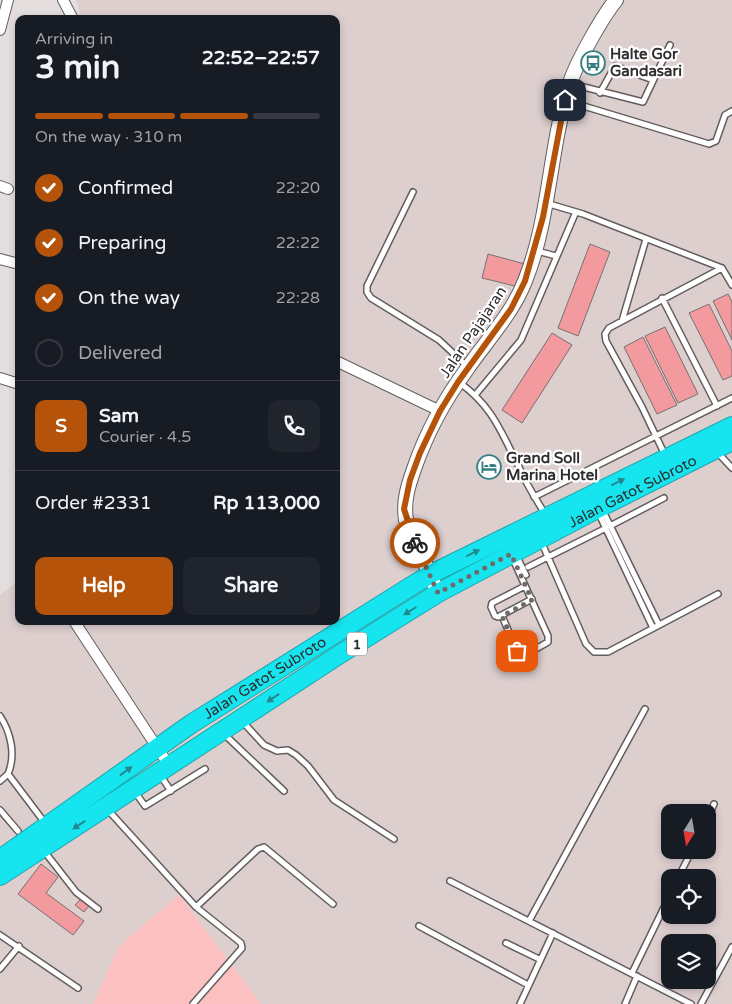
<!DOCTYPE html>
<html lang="en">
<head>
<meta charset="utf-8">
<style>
  body { margin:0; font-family:"Varela Round",sans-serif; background:#20242c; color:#f1f3f6; height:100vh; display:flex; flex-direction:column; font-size:19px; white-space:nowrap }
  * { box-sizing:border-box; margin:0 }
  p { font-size:16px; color:#9ea1a6 }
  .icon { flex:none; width:28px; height:28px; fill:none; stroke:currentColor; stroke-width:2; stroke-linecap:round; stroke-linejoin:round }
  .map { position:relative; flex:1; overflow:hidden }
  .sheet { position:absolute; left:15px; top:15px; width:325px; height:610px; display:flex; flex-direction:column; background:#171b24; border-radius:10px; box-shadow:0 2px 8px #0003 }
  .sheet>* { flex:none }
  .needle { width:32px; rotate:191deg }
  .fabs { position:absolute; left:661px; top:804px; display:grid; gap:10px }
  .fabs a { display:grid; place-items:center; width:55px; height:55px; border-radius:10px; background:#171b24; box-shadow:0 2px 8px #0003; font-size:25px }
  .pin { position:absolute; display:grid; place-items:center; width:42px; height:42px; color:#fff; margin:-21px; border-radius:10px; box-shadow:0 2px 8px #0006 }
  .courier { position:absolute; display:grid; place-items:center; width:50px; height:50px; margin:-25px; border:4px solid #b45309; border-radius:50%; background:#fff; color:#222; box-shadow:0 1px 6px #0007 }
  .headline em { font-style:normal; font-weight:800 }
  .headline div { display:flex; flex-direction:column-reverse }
  .headline { display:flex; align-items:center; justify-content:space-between; height:85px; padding:0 20px }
  h1 { font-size:32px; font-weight:800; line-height:38px }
  .bar { display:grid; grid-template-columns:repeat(4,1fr); gap:8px 5px; align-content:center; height:60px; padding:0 20px }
  .bar i { height:6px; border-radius:4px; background:#363941 }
  .bar .active { background:#b45309 }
  .bar p { grid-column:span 4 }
  .line { display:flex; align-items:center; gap:12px; padding:0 20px; border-top:1px solid #363941 }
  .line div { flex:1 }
  .round { display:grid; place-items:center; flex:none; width:52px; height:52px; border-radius:10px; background:#20242c }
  ol { padding:0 20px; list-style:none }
  li { display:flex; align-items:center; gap:15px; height:55px }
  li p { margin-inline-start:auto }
  li .icon { padding:5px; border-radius:50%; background:#b45309; color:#fff; stroke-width:4 }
  li:last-child { color:#9ea1a6 }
  li i { width:28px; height:28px; border:2px solid #363941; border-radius:50% }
  .button { display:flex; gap:10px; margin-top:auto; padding:10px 20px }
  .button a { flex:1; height:58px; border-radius:10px; background:#b45309; color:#fff; font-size:20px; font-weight:800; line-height:58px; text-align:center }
  .button a+a { background:#20242c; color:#f1f3f6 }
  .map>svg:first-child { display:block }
  .built { fill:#decfcf; fill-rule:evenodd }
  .green { fill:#fdc0c1 }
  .building { fill:#f29a9d; stroke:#767171 }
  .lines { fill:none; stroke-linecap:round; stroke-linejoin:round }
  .lane-casing { stroke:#635e5e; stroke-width:8 }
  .street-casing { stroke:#635e5e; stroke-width:12 }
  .secondary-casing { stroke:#635e5e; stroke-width:16 }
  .highway-casing { stroke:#1fa5ac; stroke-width:20 }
  .lane { stroke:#fff; stroke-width:5 }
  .street { stroke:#fff; stroke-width:10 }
  .secondary { stroke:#fff; stroke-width:14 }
  .highway { stroke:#16e5f0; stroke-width:18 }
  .oneway { fill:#22898e }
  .done { stroke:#6e6b6b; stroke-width:5; stroke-dasharray:0 9 }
  .route { stroke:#b45309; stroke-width:6 }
  .labels { text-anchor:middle; stroke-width:4.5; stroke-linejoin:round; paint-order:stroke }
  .shield { fill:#fff; stroke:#6d6c6c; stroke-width:1 }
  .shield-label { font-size:14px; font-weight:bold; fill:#2f2d2d }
  .poi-label { font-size:15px; font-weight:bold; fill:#2f2d2d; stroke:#fff; text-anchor:start }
  .street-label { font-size:15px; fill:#2f2d2d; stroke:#fff }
</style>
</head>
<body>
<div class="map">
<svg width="732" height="1004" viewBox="0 0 732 1004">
  <rect width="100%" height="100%" fill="#e4dede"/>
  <path class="built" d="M 76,0 L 732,0 L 732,1004 L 261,1004 L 179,895 L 119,946 L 93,1004 L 0,1004 L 0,595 L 19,580 L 19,621 L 336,621 L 336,19 L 82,19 ZM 670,812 L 708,812 L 708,850 L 670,850 ZM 670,878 L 708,878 L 708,915 L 670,915 ZM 670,942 L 708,942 L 708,980 L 670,980 Z"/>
  <path class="green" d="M 179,895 L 261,1004 L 93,1004 L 119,946 Z"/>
  <path class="building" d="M 590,244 L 610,252 L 578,336 L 558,328 Z
    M 488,254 L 525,264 L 519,287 L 482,278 Z
    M 728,294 L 732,302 L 732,340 L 713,301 Z
    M 709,304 L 732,351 L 732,376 L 723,380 L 689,313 Z
    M 665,327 L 698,394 L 678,403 L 645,336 Z
    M 552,333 L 572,345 L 522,423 L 502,410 Z
    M 643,337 L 677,405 L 657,414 L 624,347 Z
    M 41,864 L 58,877 L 46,893 L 84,921 L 73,935 L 18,894 Z
    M 81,899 L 89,906 L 84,912 L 75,905 Z"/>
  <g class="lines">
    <g class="lane-casing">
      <path id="lane" d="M 572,84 L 643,102 L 670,45
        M 600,93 L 615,66 L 653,80
        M 567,101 L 709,144 L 716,141 L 725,115 L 732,111
        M 413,192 L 367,286 L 367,292 L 371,298 L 439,340 L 468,367
        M 546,203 L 583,214 L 722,268 L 732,285
        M 537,251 L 556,256
        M 662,298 L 717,406
        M 622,321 L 646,239
        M 460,383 C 493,407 501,432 519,467 C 526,484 536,499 545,514
        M 476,394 L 521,340 L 575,214
        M 717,452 L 732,468
        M 665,455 L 642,407 L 606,341 L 605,334 L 609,328 L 722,268
        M 534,497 L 732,398
        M 602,509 L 659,625
        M 598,512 L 653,628
        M 610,526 L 664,498
        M 541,541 L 586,644 L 594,652 L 608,652 L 718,594
        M 516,555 L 526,575
        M 528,567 L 606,528
        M 525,586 L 492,603 L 491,607 L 495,616 L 498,617 L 532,599
        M 502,616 L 517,651 L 521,654 L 527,654 L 548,642 L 548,636 L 512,557
        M 0,716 C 11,733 16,755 8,774 L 45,823
        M 242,721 L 264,745 L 277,751 L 288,750 L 296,755 L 308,766 L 334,800 L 394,839
        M 224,734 L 284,791
        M 160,775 L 171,791
        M 0,781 L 8,774
        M 135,792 L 145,806 L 205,769
        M 0,810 L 18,831
        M 108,810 L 196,907 L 258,849 L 264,847 L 333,904
        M 708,818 L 714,804
        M 44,851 L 76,892 L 98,909
        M 678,878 L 692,850
        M 450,881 L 691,1004
        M 529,921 L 645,709
        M 419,926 L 528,985
        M 0,935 L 78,988
        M 506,943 L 539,959
        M 0,969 L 19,946
        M 632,973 L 670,895
        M 193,1004 L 242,948 L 241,943 L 196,907
        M 520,1004 L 553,933
        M 625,1004 L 637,976
        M 701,1004 L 732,947"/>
    </g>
    <g class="street-casing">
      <path id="street" d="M 63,0 L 73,19
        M 0,30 L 8,0
        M 0,186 L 8,189
        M 0,259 L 19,264
        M 336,361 L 440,411
        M 0,378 L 19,384
        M 74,621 L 170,767"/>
    </g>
    <g class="secondary-casing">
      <path id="secondary" d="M 438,593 L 406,520 C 403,502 408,486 414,469 C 426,434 445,399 467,369 C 487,340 512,314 525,281 C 550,219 549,150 569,86 C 575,65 602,17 616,0"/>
    </g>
    <g class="highway-casing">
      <g id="highway">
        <path id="s1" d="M 0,859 L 191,724 L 429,575 L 732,426"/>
        <path id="s2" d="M 0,876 L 337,656 L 438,593 L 601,507 L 732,441"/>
      </g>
    </g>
    <use href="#lane" class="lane"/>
    <use href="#street" class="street"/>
    <use href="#secondary" class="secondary"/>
    <use href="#highway" class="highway"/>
  </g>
  <defs><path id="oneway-solid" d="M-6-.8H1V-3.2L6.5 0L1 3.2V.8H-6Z" transform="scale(1.25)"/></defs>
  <g class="oneway">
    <use href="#oneway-solid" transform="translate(618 482) rotate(-26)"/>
    <use href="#oneway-solid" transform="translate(473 553) rotate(-26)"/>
    <use href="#oneway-solid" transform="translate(410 611) rotate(148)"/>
    <use href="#oneway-solid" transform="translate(273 698) rotate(147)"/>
    <use href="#oneway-solid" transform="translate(126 771) rotate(-36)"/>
    <use href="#oneway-solid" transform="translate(79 825) rotate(147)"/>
  </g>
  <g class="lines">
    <path class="done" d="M 415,543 L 438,593 L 511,554 L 532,600 L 502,616 L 517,651"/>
    <path class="route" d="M 415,543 L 404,509 L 410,480 L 420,453 L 440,411 L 458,382 L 511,309 L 525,281 L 543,217 L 565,100"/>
  </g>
  <defs>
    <g id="bus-ring" transform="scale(1.25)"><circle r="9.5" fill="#fff" stroke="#357e82" stroke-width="1.5"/><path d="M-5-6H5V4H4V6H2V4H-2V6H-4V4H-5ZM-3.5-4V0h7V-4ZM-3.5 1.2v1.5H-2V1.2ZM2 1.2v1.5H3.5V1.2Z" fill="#357e82"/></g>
    <g id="hotel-ring" transform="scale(1.25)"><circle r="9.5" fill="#fff" stroke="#357e82" stroke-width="1.5"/><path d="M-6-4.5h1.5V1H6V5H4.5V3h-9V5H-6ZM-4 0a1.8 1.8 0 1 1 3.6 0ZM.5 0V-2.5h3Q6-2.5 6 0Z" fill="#357e82"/></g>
  </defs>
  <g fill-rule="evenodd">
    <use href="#bus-ring" x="593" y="63"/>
    <use href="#hotel-ring" x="489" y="467"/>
  </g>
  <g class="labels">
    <rect class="shield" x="347" y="632.5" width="20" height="23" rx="4"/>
    <g class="shield-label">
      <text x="357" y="649">1</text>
    </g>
    <g class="poi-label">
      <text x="610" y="59">Halte Gor<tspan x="610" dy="17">Gandasari</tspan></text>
      <text x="506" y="463">Grand Soll<tspan x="506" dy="17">Marina Hotel</tspan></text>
    </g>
    <g class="street-label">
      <text transform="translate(473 332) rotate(-56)" y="5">Jalan Pajajaran</text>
      <text dy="5" stroke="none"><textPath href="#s2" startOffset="741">Jalan Gatot Subroto</textPath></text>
      <text dy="5" stroke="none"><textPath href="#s1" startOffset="321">Jalan Gatot Subroto</textPath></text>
    </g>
  </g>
</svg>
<div class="fabs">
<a><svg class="needle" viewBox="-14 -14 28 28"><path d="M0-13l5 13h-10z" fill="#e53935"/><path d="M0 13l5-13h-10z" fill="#9ea1a6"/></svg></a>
<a><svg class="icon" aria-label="locate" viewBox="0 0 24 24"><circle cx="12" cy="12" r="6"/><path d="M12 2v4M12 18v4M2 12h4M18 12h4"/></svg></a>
<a><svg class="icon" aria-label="layers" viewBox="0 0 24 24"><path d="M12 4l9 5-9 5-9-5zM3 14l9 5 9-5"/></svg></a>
</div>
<div class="pin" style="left:517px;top:651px;background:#ea580c"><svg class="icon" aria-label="bag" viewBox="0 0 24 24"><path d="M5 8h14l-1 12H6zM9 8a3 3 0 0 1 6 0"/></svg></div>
<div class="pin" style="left:565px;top:100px;background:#1f2937"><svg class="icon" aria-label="home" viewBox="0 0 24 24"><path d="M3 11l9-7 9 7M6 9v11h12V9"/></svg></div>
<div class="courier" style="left:415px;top:543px"><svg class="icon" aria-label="bike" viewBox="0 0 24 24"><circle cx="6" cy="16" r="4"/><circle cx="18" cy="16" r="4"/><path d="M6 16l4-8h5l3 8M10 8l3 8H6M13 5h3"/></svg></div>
<section class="sheet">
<div class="headline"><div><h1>3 min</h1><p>Arriving in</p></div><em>22:52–22:57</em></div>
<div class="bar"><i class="active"></i><i class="active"></i><i class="active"></i><i></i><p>On the way · 310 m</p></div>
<ol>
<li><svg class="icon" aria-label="check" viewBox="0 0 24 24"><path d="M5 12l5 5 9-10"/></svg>Confirmed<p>22:20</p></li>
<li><svg class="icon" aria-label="check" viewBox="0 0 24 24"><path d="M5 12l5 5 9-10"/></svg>Preparing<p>22:22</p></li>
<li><svg class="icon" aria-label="check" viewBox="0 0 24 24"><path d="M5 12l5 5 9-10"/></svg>On the way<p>22:28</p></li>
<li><i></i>Delivered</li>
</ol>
<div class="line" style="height:90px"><b class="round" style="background:#b45309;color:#fff">S</b><div><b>Sam</b><p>Courier · 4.5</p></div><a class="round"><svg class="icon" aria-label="phone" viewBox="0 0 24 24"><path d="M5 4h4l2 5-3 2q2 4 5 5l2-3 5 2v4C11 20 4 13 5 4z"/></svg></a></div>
<div class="line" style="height:65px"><div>Order #2331</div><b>Rp 113,000</b></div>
<div class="button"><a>Help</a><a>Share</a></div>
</section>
</div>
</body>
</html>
